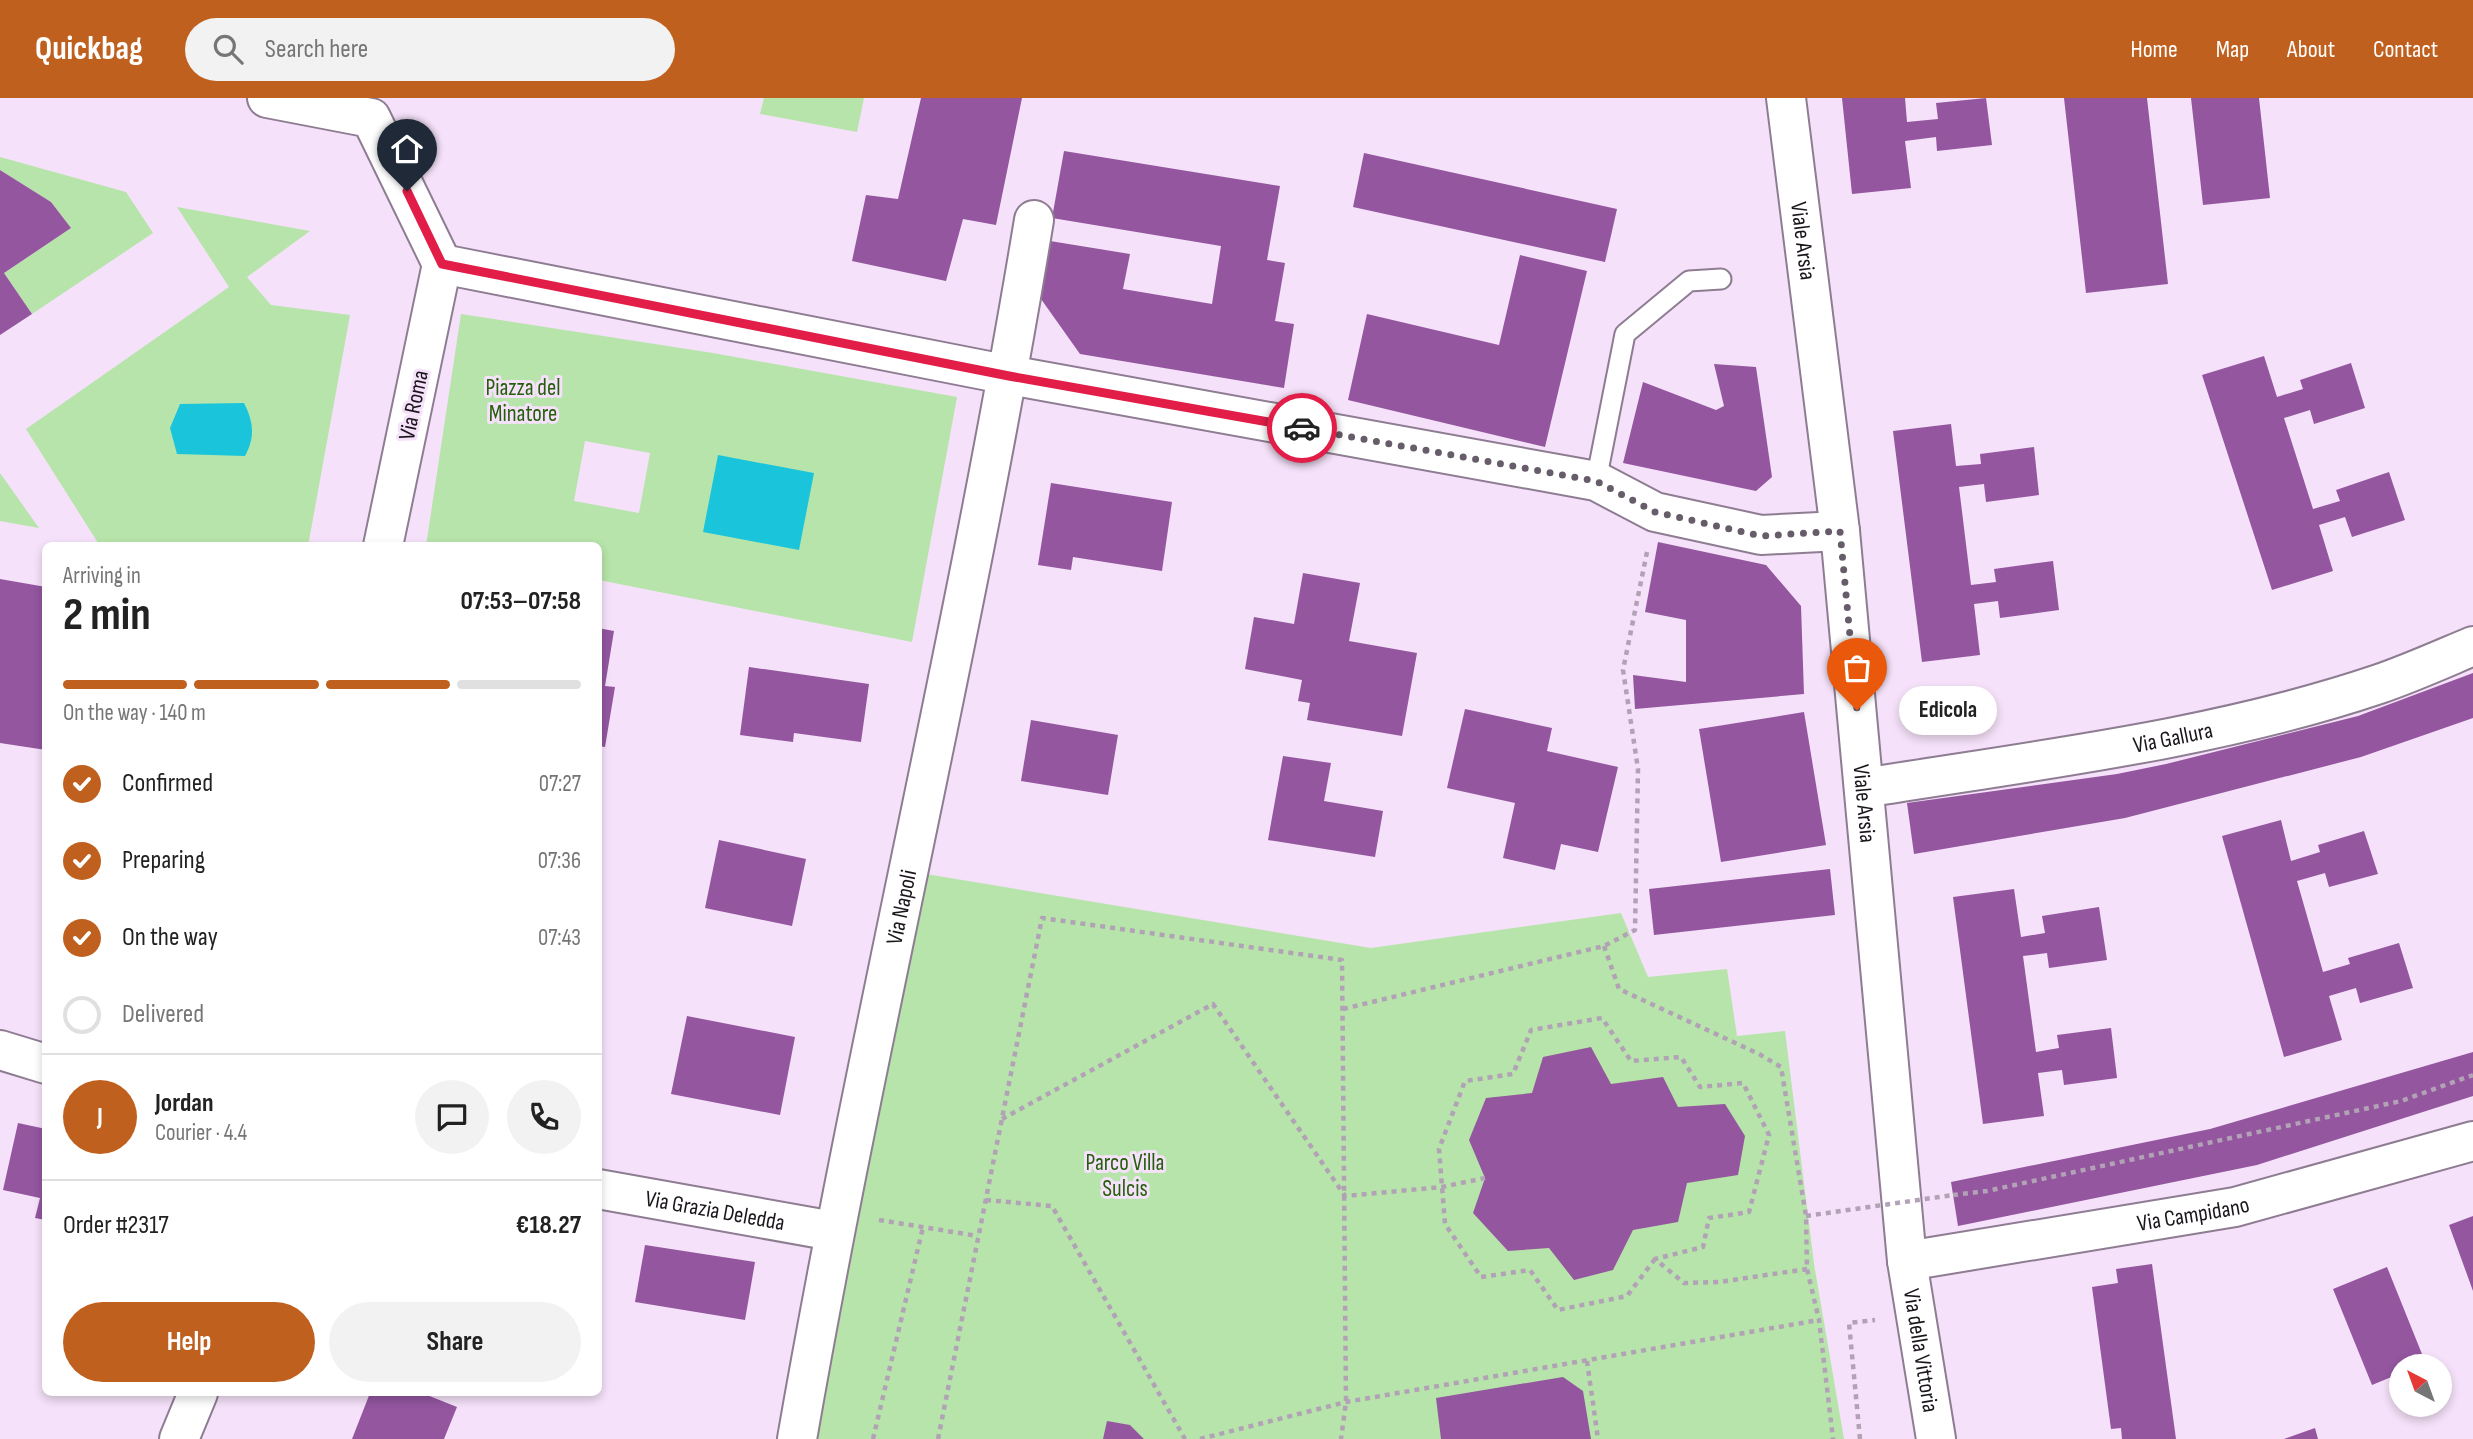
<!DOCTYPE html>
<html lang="en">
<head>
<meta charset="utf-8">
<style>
  body { margin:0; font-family:"Sofia Sans Condensed",sans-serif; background:#f2f2f2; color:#222; height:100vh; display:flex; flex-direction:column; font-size:26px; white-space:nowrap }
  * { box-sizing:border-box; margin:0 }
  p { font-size:23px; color:#767676 }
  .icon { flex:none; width:38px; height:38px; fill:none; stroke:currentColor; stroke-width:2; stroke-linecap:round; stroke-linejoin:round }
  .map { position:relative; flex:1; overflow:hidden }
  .drawer { position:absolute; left:42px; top:444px; width:560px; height:854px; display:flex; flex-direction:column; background:#fff; border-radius:10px; box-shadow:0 4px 10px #0003 }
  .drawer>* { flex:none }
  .needle { width:46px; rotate:319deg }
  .fabs { position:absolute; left:2389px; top:1256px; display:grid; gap:14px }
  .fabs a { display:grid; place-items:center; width:63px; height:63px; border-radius:50%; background:#fff; box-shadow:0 4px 10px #0003; font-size:35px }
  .pin { position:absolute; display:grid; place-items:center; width:60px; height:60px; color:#fff; margin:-72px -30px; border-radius:50% 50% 50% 0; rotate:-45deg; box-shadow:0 0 7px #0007 }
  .pin .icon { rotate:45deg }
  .courier { position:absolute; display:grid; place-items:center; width:70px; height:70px; margin:-35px; border:5px solid #e11d48; border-radius:50%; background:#fff; color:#222; box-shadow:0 2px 9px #0007 }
  .bubble { position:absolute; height:49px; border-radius:24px; background:#fff; box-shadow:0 4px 10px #0003; font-size:23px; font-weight:700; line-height:49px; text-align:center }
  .head em { font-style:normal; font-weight:700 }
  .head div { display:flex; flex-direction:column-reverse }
  .head { display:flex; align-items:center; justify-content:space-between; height:119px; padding:0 21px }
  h1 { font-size:46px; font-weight:700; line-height:52px }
  .bar { display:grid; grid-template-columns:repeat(4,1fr); gap:10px 7px; align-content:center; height:84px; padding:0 21px }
  .bar i { height:9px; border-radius:5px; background:#e0e0e0 }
  .bar .selected { background:#c0601e }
  .bar p { grid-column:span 4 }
  .line { display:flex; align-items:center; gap:18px; padding:0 21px; border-top:2px solid #e0e0e0 }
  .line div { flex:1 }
  .round { display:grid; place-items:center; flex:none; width:74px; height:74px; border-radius:37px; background:#f2f2f2 }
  ol { padding:0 21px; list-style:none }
  li { display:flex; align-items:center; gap:21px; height:77px }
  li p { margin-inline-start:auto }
  li .icon { padding:7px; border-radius:50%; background:#c0601e; color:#fff; stroke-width:4 }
  li:last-child { color:#767676 }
  li i { width:38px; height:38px; border:4px solid #e0e0e0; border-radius:50% }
  .cta { display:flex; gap:14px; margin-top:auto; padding:14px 21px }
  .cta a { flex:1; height:80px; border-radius:42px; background:#c0601e; color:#fff; font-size:28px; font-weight:700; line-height:80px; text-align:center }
  .cta a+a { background:#f2f2f2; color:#222 }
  header { display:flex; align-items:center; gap:42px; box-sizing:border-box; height:98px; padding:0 35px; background:#c0601e; color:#fff }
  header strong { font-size:33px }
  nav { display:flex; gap:38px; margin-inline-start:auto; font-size:24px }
  .search { width:490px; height:63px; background:#f2f2f2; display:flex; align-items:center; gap:18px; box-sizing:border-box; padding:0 24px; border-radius:38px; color:#767676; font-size:26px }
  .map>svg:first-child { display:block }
  .green { fill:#b7e4aa; fill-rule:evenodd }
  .water { fill:#1ac5dc }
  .building { fill:#93569f }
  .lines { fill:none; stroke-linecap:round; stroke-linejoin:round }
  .lane-casing { stroke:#8e7d92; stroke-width:23 }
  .street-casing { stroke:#8e7d92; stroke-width:42 }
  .secondary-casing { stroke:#8e7d92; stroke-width:42 }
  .path { stroke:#b2a2b5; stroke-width:4.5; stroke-dasharray:5 5; stroke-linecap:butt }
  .lane { stroke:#fff; stroke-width:19 }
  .street { stroke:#fff; stroke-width:38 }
  .secondary { stroke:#fff; stroke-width:38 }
  .path-bridge { stroke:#b2a2b5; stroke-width:4.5; stroke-dasharray:5 5; stroke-linecap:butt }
  .done { stroke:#675c69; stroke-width:7; stroke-dasharray:0 12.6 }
  .route { stroke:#e11d48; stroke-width:9 }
  .labels { text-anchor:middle; stroke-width:6; stroke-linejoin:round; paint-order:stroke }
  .street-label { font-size:23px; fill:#1b151c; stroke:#f5e1f9 }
  .park-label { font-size:23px; fill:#245e0b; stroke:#f5e1f9 }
</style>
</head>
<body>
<header>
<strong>Quickbag</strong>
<div class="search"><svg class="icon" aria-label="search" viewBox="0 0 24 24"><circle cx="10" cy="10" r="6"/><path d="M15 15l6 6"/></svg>Search here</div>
<nav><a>Home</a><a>Map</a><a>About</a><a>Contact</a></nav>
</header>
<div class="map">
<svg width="2473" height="1341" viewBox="0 0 2473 1341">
  <rect width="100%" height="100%" fill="#f5e1f9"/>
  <path class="green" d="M 764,0 L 864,0 L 857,34 L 760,16 Z
    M 0,59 L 126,94 L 153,135 L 32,216 L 4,175 L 71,130 L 51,104 L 0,72 Z
    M 177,109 L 310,133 L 247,179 L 271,207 L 350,217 L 308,448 L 100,448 L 26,331 L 229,189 Z
    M 461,216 L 713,255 L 957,299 L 912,544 L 599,482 L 598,448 L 426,448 ZM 585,343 L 650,355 L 639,415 L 574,403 Z
    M 0,375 L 39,430 L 0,423 Z
    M 920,775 L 1371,850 L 1621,815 L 1648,879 L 1727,871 L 1737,938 L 1785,933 L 1814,1166 L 1844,1341 L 809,1341 Z"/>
  <path class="water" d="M 244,305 C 254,325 255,339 245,358 L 177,356 L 170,330 L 180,306 Z
    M 718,357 L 814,375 L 799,452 L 703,434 Z"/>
  <path class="building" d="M 921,0 L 1022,0 L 996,127 L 963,121 L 946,183 L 852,163 L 866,97 L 898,101 Z
    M 1842,0 L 1905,0 L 1907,24 L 1938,21 L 1936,5 L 1986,0 L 1992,47 L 1937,53 L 1936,39 L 1905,43 L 1911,90 L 1852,96 Z
    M 2064,0 L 2147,0 L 2168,186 L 2086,195 Z
    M 2191,0 L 2259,0 L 2270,100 L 2203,107 Z
    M 1064,53 L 1280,88 L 1267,162 L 1285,165 L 1275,223 L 1294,226 L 1284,290 L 1080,256 L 1041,201 L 1050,143 L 1130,156 L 1123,191 L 1212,206 L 1221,148 L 1052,120 Z
    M 1364,55 L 1617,111 L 1605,164 L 1353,109 Z
    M 0,72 L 51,104 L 71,130 L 4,175 L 32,216 L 0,237 Z
    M 1520,157 L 1587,173 L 1545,349 L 1348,302 L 1367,216 L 1499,247 Z
    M 2264,258 L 2277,299 L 2303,291 L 2300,282 L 2351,265 L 2365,310 L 2314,326 L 2310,312 L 2284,320 L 2313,411 L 2340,403 L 2336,392 L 2389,374 L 2405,422 L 2352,439 L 2345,419 L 2319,427 L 2333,473 L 2272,492 L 2202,277 Z
    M 1714,266 L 1756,269 L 1772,379 L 1756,393 L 1623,365 L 1643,284 L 1716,312 L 1724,308 Z
    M 1951,326 L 1956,368 L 1981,366 L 1980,356 L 2034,349 L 2039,397 L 1986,404 L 1984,386 L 1959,389 L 1971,487 L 1996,484 L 1994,471 L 2053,463 L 2059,512 L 2000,520 L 1998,503 L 1974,506 L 1980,557 L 1922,564 L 1893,333 Z
    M 1051,385 L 1172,404 L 1162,473 L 1073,459 L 1071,472 L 1038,467 Z
    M 1658,444 L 1766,467 L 1801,508 L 1804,596 L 1635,611 L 1633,577 L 1686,584 L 1686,522 L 1645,514 Z
    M 1303,475 L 1360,485 L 1349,543 L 1417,555 L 1402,638 L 1307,622 L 1310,605 L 1298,603 L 1302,582 L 1245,571 L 1254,519 L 1294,526 Z
    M 0,481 L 46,489 L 46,652 L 0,645 Z
    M 598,530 L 614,533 L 605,588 L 615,589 L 605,649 L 598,648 Z
    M 749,569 L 869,586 L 861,644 L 794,635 L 793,644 L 740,637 Z
    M 2473,575 L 2473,620 L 2361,659 L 2125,720 L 1914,756 L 1907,705 L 2117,676 L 2166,666 L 2358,618 Z
    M 1465,611 L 1552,630 L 1547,653 L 1618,669 L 1598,754 L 1561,746 L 1555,772 L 1503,760 L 1515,705 L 1447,690 Z
    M 1804,614 L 1826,747 L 1721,764 L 1699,631 Z
    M 1031,622 L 1118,637 L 1108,697 L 1021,683 Z
    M 1283,658 L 1331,665 L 1324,703 L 1383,713 L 1375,759 L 1268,742 Z
    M 2281,722 L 2291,763 L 2320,754 L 2318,747 L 2364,733 L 2378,776 L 2329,789 L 2325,775 L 2297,783 L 2323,874 L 2350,866 L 2348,860 L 2399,845 L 2413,890 L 2360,905 L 2356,890 L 2329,898 L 2342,942 L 2284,959 L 2222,738 Z
    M 719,742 L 806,761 L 792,828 L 705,810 Z
    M 1830,771 L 1835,817 L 1654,837 L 1649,791 Z
    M 2014,791 L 2021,839 L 2045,835 L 2042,818 L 2099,809 L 2107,862 L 2049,870 L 2047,855 L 2023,858 L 2036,954 L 2059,950 L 2057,937 L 2111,930 L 2117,980 L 2064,987 L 2062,972 L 2038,975 L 2044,1018 L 1983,1026 L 1953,799 Z
    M 687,918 L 795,939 L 780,1017 L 671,996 Z
    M 1591,949 L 1611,986 L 1663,979 L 1678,1009 L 1725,1006 L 1745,1038 L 1738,1077 L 1687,1085 L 1678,1124 L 1633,1132 L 1613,1172 L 1574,1182 L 1549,1150 L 1508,1153 L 1473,1115 L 1485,1080 L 1469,1042 L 1486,1000 L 1532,995 L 1543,959 Z
    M 2473,954 L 2473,998 L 2257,1067 L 1958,1128 L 1951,1084 L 2210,1031 Z
    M 18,1025 L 46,1031 L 46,1122 L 35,1120 L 40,1100 L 3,1092 Z
    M 2473,1118 L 2473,1193 L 2449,1127 Z
    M 645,1147 L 755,1164 L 745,1222 L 635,1204 Z
    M 2152,1166 L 2176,1341 L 2122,1341 L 2121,1330 L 2111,1331 L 2092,1189 L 2118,1185 L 2116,1171 Z
    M 2387,1169 L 2426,1266 L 2401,1269 L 2401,1275 L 2372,1287 L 2333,1191 Z
    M 1563,1279 L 1583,1293 L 1591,1341 L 1441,1341 L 1436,1300 Z
    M 370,1295 L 422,1295 L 457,1309 L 444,1341 L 352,1341 Z
    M 1107,1323 L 1130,1327 L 1144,1341 L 1103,1341 Z
    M 2315,1330 L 2318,1341 L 2284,1341 Z"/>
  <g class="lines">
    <g class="lane-casing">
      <path id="lane" d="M 1596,383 L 1625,236 L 1689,183 L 1721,181"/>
    </g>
    <g class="street-casing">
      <g id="street">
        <path d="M 442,166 L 1009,277 L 1596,383 L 1655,414 L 1761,437 L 1840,433"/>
        <path id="s1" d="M 1864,690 C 2036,662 2213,642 2379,586 C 2411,575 2442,561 2473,548"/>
        <path d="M 0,952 L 46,966"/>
        <path id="s2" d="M 598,1091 L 833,1133"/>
        <path id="s3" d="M 1907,1163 L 2235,1109 L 2473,1043"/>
        <path id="s4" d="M 797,1341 C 868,933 967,530 1034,122"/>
      </g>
    </g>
    <g class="secondary-casing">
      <g id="secondary">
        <path d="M 267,0 L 371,20 L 442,166 L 383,448"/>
        <path id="s5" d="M 1786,0 L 1840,433 L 1907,1163 L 1936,1341"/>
        <path d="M 179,1341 L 198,1295"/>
      </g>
    </g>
    <path class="path" d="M 1604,848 L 1619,891 L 1759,956 L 1781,969 L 1806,1118 L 1807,1171 L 1819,1222 L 1833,1341
      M 1343,911 L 1604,848 L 1635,832 L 1638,671 L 1623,572 L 1647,454
      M 1002,1021 L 1213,906 L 1345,1098 L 1442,1089 L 1485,1080
      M 1953,1097 L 1987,1093 L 2401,1003 L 2473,977
      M 986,1102 L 1052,1108 L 1185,1341
      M 879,1122 L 978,1138
      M 1655,1161 L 1627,1198 L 1558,1212 L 1530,1172 L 1481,1179 L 1445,1126 L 1439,1051 L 1465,983 L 1513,976 L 1531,932 L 1602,920 L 1631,963 L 1681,959 L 1700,989 L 1743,985 L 1769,1037 L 1749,1114 L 1709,1120 L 1703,1149 L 1655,1161 L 1684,1185 L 1719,1184 L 1807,1171
      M 1587,1263 L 1598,1341
      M 873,1341 L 923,1129
      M 938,1341 L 1042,820 L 1342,862 L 1346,1304 L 1341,1341
      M 1200,1341 L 1346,1304 L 1819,1222
      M 1860,1341 L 1849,1225 L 1875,1222"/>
    <use href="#lane" class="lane"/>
    <use href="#street" class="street"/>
    <use href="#secondary" class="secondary"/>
    <path class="path-bridge" d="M 1806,1118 L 1953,1097"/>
  </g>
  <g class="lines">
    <path class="done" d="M 1302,330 L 1596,383 L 1655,414 L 1761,438 L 1840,433 L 1857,612"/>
    <path class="route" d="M 407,93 L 442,166 L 1009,278 L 1302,330"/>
  </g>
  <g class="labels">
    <g class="street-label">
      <text dy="8" stroke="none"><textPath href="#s5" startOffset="144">Viale Arsia</textPath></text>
      <text transform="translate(413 307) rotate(-78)" y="8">Via Roma</text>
      <text dy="8" stroke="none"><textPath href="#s1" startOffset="313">Via Gallura</textPath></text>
      <text dy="8" stroke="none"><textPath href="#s5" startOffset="710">Viale Arsia</textPath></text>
      <text dy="8" stroke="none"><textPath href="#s4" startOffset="542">Via Napoli</textPath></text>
      <text dy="8" stroke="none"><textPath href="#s2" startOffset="119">Via Grazia Deledda</textPath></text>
      <text dy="8" stroke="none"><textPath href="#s3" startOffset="290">Via Campidano</textPath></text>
      <text dy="8" stroke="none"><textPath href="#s5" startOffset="1260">Via della Vittoria</textPath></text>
    </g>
    <g class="park-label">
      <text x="523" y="297">Piazza del<tspan x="523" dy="26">Minatore</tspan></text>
      <text x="1125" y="1072">Parco Villa<tspan x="1125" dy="26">Sulcis</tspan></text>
    </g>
  </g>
</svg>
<div class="fabs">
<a><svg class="needle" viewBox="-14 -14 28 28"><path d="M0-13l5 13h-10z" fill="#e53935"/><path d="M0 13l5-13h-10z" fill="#767676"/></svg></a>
</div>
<div class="pin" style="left:1857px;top:612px;background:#ea580c"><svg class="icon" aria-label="bag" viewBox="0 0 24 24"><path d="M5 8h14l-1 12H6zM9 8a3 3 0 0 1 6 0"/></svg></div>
<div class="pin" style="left:407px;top:93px;background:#1f2937"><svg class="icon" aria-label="home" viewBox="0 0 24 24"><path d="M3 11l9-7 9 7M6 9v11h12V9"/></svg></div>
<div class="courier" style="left:1302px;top:330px"><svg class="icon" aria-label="car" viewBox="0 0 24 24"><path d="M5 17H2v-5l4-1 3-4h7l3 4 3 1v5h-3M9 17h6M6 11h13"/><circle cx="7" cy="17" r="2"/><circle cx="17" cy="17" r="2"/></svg></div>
<div class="bubble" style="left:1899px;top:588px;width:98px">Edicola</div>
<section class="drawer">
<div class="head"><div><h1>2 min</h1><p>Arriving in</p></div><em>07:53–07:58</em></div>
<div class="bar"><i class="selected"></i><i class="selected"></i><i class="selected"></i><i></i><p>On the way · 140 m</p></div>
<ol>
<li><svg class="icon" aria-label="check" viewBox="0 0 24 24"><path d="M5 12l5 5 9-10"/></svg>Confirmed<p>07:27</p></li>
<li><svg class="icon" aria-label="check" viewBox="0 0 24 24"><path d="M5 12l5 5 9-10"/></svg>Preparing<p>07:36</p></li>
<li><svg class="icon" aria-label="check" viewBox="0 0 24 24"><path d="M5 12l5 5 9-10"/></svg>On the way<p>07:43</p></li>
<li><i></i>Delivered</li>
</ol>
<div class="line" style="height:126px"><b class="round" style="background:#c0601e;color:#fff">J</b><div><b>Jordan</b><p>Courier · 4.4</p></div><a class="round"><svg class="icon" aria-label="chat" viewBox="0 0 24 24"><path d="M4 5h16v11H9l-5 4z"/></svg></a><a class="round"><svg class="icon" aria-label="phone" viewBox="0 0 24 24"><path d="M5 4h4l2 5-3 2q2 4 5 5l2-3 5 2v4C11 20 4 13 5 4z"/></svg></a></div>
<div class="line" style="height:91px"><div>Order #2317</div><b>€18.27</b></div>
<div class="cta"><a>Help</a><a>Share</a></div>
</section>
</div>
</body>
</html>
